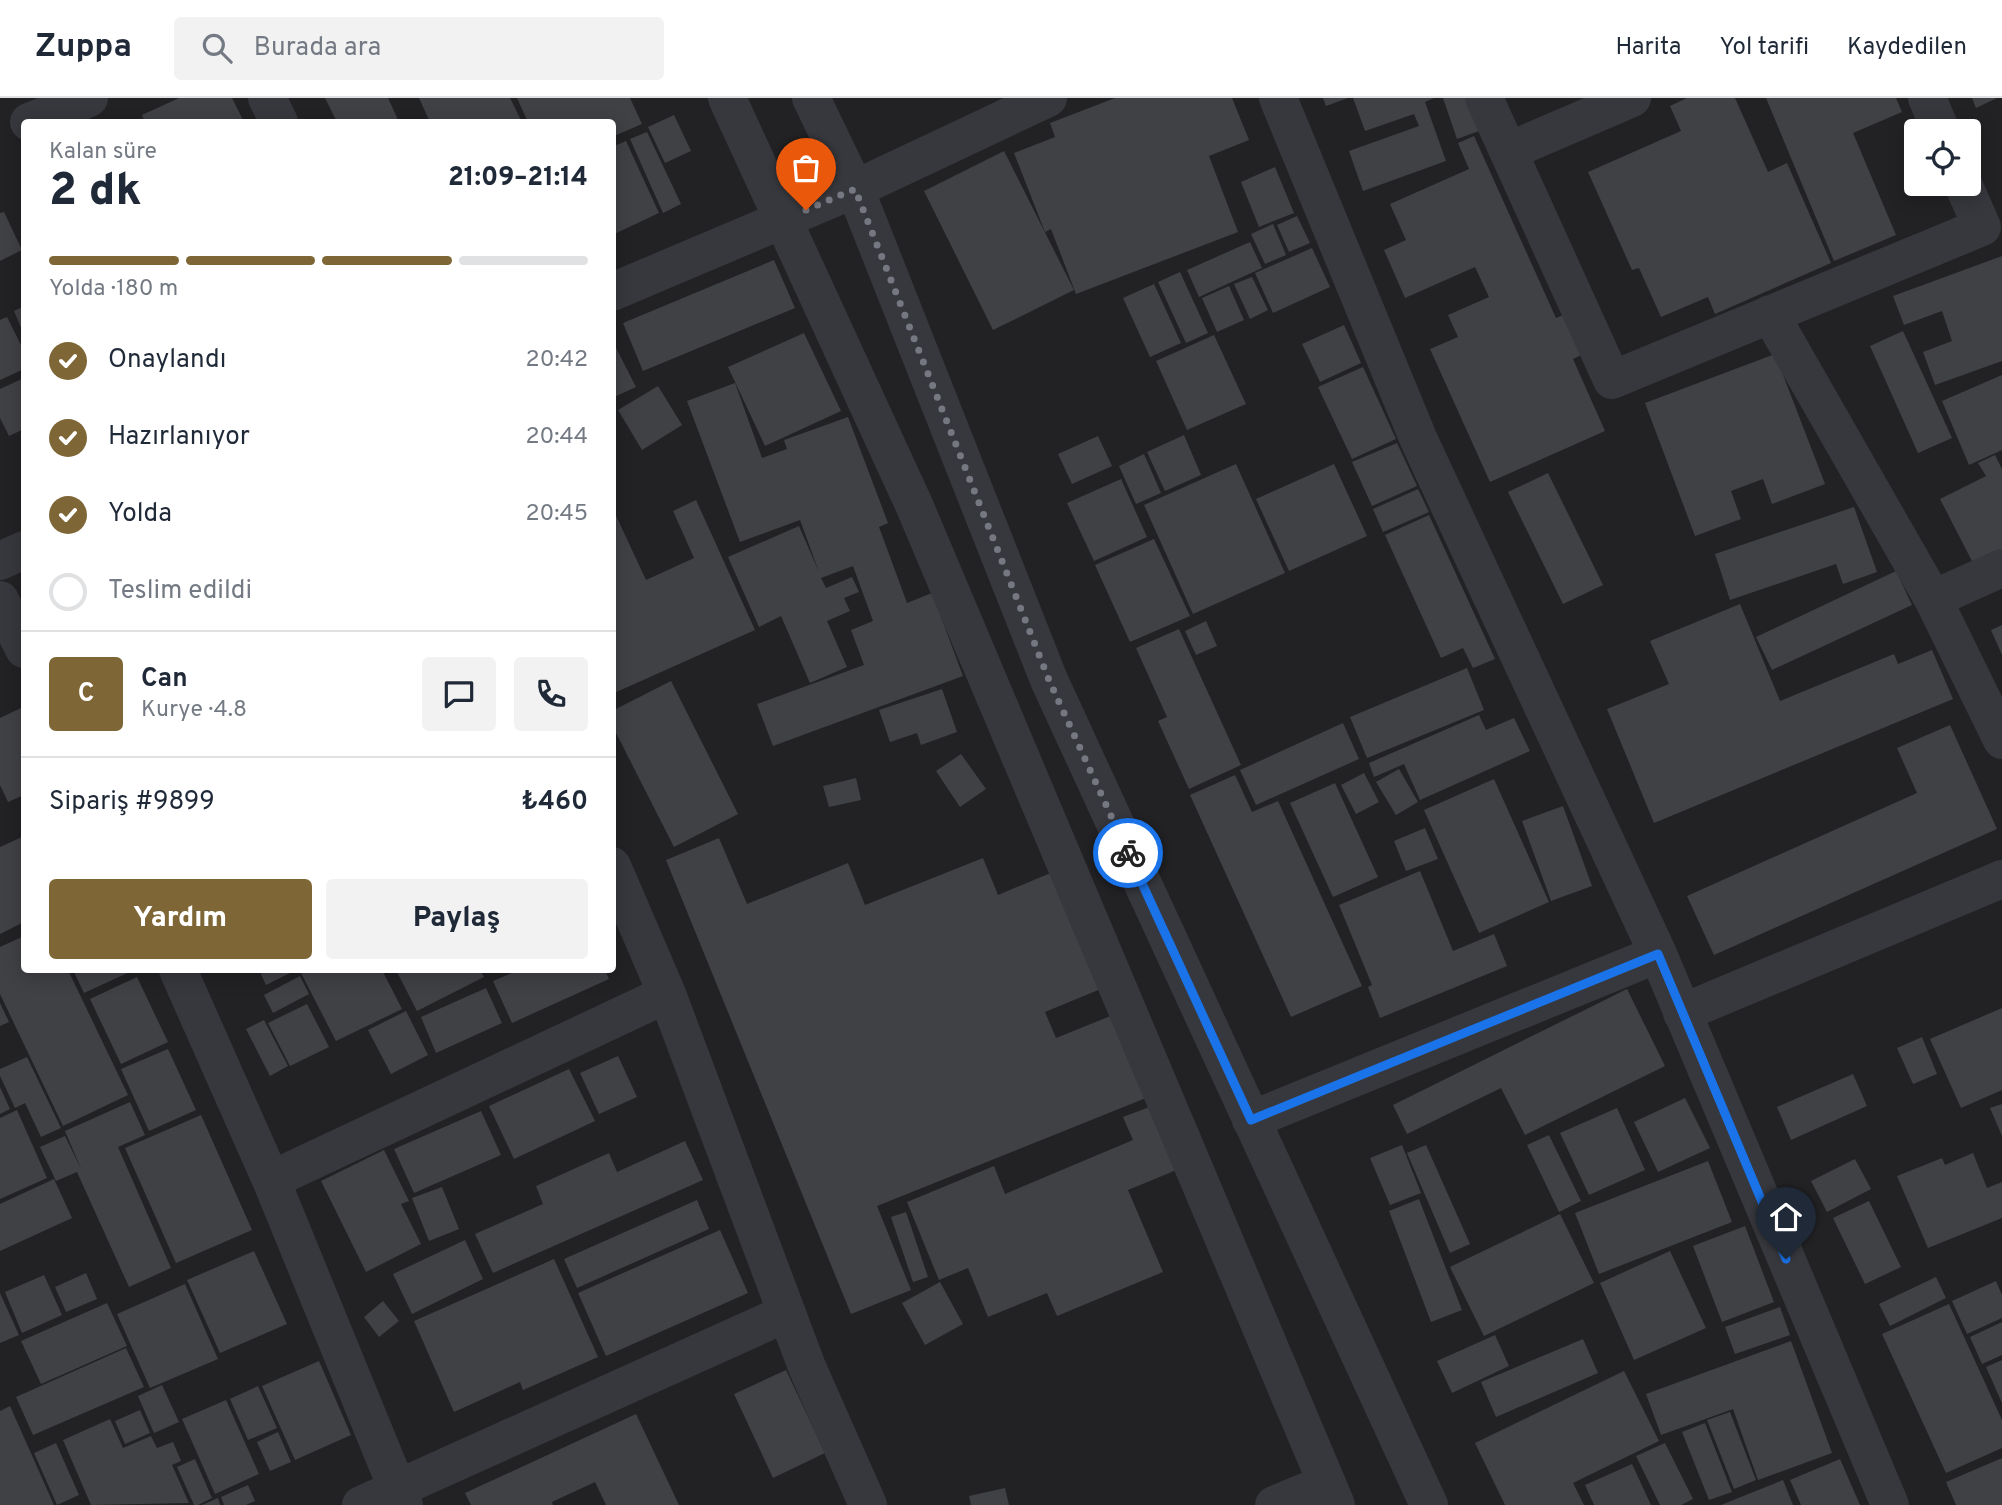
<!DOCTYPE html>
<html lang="tr">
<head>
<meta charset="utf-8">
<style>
  body { margin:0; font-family:Overpass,sans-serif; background:#f2f2f3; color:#1f2937; height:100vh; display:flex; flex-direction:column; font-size:26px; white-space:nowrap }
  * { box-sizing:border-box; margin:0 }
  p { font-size:23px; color:#747a83 }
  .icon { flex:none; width:38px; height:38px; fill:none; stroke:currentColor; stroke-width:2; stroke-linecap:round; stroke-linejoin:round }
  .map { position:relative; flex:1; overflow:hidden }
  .panel { position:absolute; left:21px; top:21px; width:595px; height:854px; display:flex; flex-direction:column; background:#fff; border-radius:7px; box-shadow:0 4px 18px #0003 }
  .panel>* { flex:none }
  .controls { position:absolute; left:1904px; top:21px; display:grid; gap:14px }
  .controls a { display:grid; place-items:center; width:77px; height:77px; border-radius:7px; background:#fff; box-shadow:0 4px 18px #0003; font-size:35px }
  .pin { position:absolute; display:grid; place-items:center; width:60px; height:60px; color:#fff; margin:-72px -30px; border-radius:50% 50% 50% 0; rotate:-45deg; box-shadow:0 0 7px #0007 }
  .pin .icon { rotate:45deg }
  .courier { position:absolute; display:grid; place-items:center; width:70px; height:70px; margin:-35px; border:5px solid #1a73e8; border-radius:50%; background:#fff; color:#222; box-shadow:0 2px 9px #0007 }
  .overview em { font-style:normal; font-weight:800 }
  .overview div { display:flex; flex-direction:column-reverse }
  .overview { display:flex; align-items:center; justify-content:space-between; height:119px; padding:0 28px }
  h1 { font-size:46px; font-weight:800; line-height:52px }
  .bar { display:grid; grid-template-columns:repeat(4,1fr); gap:10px 7px; align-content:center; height:84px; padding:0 28px }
  .bar i { height:9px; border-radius:5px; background:#e0e1e3 }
  .bar .selected { background:#7e6636 }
  .bar p { grid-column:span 4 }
  .line { display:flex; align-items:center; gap:18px; padding:0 28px; border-top:2px solid #e0e1e3 }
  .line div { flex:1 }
  .round { display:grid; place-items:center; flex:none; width:74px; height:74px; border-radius:7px; background:#f2f2f3 }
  ol { padding:0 28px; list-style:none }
  li { display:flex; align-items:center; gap:21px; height:77px }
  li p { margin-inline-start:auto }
  li .icon { padding:7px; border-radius:50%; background:#7e6636; color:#fff; stroke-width:4 }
  li:last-child { color:#747a83 }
  li i { width:38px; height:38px; border:4px solid #e0e1e3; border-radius:50% }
  .action { display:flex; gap:14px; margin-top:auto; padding:14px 28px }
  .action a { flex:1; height:80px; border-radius:7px; background:#7e6636; color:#fff; font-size:28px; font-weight:800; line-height:80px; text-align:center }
  .action a+a { background:#f2f2f3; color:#1f2937 }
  header { display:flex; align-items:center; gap:42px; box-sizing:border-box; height:98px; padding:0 35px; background:#fff; border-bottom:2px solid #e0e1e3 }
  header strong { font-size:33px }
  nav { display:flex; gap:38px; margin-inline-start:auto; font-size:24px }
  .search { width:490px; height:63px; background:#f2f2f3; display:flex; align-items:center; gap:18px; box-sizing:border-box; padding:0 24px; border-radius:7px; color:#747a83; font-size:26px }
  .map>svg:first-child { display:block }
  .built { fill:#222225; fill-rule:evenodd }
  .building { fill:#404145 }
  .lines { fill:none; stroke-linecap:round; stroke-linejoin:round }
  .minor { stroke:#37383d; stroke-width:38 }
  .done { stroke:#757880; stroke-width:7; stroke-dasharray:0 12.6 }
  .route { stroke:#1a73e8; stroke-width:9 }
</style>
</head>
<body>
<header>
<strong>Zuppa</strong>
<div class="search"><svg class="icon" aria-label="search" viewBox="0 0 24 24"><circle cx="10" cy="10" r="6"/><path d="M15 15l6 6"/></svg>Burada ara</div>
<nav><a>Harita</a><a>Yol tarifi</a><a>Kaydedilen</a></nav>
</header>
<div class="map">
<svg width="2002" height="1407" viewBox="0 0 2002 1407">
  <rect width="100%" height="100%" fill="#161618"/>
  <path class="built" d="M 0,0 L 2002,0 L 2002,1407 L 0,1407 ZM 24,24 L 612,24 L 612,872 L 24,872 ZM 1916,33 L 1969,33 L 1969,86 L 1916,86 Z"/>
  <path class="building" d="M 179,0 L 232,0 L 244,24 L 145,24 L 142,17 Z
    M 325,0 L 388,0 L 399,24 L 337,24 Z
    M 419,0 L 510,0 L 522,24 L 430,24 Z
    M 517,0 L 630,0 L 642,26 L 612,39 L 612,24 L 528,24 Z
    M 1115,0 L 1232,0 L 1249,42 L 1209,58 L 1238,134 L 1076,196 L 1051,131 L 1045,134 L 1014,55 L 1055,39 L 1050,25 Z
    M 1323,0 L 1348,0 L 1326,8 Z
    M 1353,0 L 1434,0 L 1425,4 L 1446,63 L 1363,93 L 1349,53 L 1419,28 L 1414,16 L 1365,33 Z
    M 1443,0 L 1467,0 L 1479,33 L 1457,41 Z
    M 1687,0 L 1735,0 L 1768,74 L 1787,65 L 1831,165 L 1715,216 L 1708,199 L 1661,219 L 1639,170 L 1632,172 L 1588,74 L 1681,33 L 1670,8 Z
    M 1766,0 L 1896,0 L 1902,14 L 1853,35 L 1896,137 L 1834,163 Z
    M 1972,0 L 1997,0 L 1976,10 Z
    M 674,17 L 691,53 L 665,65 L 648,29 Z
    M 647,34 L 681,106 L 663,115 L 630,41 Z
    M 1474,38 L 1556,220 L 1568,215 L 1586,255 L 1573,261 L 1605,333 L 1490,384 L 1430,251 L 1458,239 L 1448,217 L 1489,199 L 1475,169 L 1405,200 L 1384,152 L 1406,142 L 1390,106 L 1469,71 L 1458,45 Z
    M 626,43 L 659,115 L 612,137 L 612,49 Z
    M 1004,53 L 1074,192 L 993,232 L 924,93 Z
    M 1275,69 L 1294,115 L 1259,129 L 1241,84 Z
    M 4,114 L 22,152 L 0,163 L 0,115 Z
    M 1297,118 L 1310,145 L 1289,154 L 1277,127 Z
    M 1273,126 L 1286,157 L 1265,166 L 1251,136 Z
    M 1250,144 L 1262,170 L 1199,199 L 1187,172 Z
    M 1312,150 L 1330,189 L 1273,215 L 1255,175 Z
    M 2002,158 L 2002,263 L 1935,287 L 1923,254 L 1952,243 L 1942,213 L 1904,227 L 1893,198 Z
    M 774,162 L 795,210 L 643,273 L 623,225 Z
    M 1180,174 L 1208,235 L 1186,245 L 1158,184 Z
    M 1252,179 L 1268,212 L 1250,221 L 1234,186 Z
    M 1154,186 L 1181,245 L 1150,259 L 1123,200 Z
    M 1229,188 L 1244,222 L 1217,234 L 1202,200 Z
    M 24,208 L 24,237 L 14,213 Z
    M 7,219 L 22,249 L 24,248 L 24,271 L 0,282 L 0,222 Z
    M 1344,227 L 1361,265 L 1320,284 L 1302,246 Z
    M 1903,233 L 1952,340 L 1918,355 L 1870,248 Z
    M 804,235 L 841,313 L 765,348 L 728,269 Z
    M 1214,237 L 1246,306 L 1187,332 L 1156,263 Z
    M 612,242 L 636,289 L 612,300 Z
    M 1775,256 L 1825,386 L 1772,406 L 1763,381 L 1731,393 L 1741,421 L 1695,438 L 1645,305 Z
    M 1363,269 L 1396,341 L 1352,361 L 1318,289 Z
    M 2002,277 L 2002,352 L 1969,367 L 1942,303 Z
    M 24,280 L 24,331 L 9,338 L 0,320 L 0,291 Z
    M 735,285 L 762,360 L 787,351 L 784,342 L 848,319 L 888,425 L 879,429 L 907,505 L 932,495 L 963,578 L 773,648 L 757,606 L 864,567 L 851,532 L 873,523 L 853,468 L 821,480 L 826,490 L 852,479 L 859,494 L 844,500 L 850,513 L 827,523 L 847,569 L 810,585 L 781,518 L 759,529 L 728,459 L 799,428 L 819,474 L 800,422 L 740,444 L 687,303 Z
    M 658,288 L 682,327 L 642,352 L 618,312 Z
    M 1184,337 L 1201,377 L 1165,393 L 1147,354 Z
    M 1098,338 L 1112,368 L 1072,386 L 1058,356 Z
    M 1397,345 L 1417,388 L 1372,408 L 1352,364 Z
    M 1144,356 L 1161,395 L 1136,406 L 1119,368 Z
    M 1995,357 L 2002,371 L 2002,452 L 1974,467 L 1940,401 L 1986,378 L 1978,365 Z
    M 1236,366 L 1285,475 L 1193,516 L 1144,407 Z
    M 1334,366 L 1367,438 L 1289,473 L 1256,401 Z
    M 1548,375 L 1603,487 L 1563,506 L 1508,394 Z
    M 1121,381 L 1147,439 L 1094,463 L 1067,405 Z
    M 1418,391 L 1429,414 L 1383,434 L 1373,411 Z
    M 696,402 L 755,532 L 612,596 L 612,409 L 646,482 L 694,460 L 673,413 Z
    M 1854,409 L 1877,474 L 1843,486 L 1836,466 L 1730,502 L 1715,456 Z
    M 1429,417 L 1495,561 L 1473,570 L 1463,550 L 1441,560 L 1385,437 Z
    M 1154,441 L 1190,518 L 1130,544 L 1095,467 Z
    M 1896,473 L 1912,507 L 1772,572 L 1756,539 Z
    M 1740,506 L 1780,603 L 1894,556 L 1898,566 L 1932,552 L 1953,601 L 1654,725 L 1607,611 L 1669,586 L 1650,543 Z
    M 1206,523 L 1217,548 L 1196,557 L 1185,533 Z
    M 2002,527 L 2002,557 L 1991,532 Z
    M 1179,531 L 1241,667 L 1189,691 L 1158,623 L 1167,619 L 1136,550 Z
    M 1467,570 L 1484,612 L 1367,660 L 1350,619 Z
    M 671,583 L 738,716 L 674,749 L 612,627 L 612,613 Z
    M 942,591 L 957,634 L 921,647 L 917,635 L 890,644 L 879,612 Z
    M 21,610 L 24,618 L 24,697 L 8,704 L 0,687 L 0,620 Z
    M 1479,617 L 1486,632 L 1514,620 L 1530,653 L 1420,702 L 1404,666 L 1374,679 L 1369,665 Z
    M 1343,625 L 1359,661 L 1256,707 L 1240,672 Z
    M 1950,627 L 1997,731 L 1714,857 L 1687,798 L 1917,695 L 1897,650 Z
    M 961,656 L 986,691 L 960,709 L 936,673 Z
    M 1399,671 L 1418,704 L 1396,717 L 1376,684 Z
    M 1364,675 L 1379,704 L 1356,716 L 1341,687 Z
    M 1235,677 L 1252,714 L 1278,703 L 1362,888 L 1291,919 L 1190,697 Z
    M 856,680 L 861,702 L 829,709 L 823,688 Z
    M 1494,681 L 1549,804 L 1479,835 L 1424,712 Z
    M 1335,685 L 1378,779 L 1333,799 L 1290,705 Z
    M 1563,708 L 1592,788 L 1551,803 L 1522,723 Z
    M 1425,730 L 1438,761 L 1406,773 L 1394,743 Z
    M 22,739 L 24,824 L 0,836 L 0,749 Z
    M 719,740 L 747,806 L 848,765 L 865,807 L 983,760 L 998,797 L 1060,771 L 1108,888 L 1045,914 L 1056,940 L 1118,915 L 1151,998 L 877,1108 L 911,1192 L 851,1216 L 666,762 Z
    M 1420,773 L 1453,853 L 1494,836 L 1507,868 L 1380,920 L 1368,889 L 1372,887 L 1339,807 Z
    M 24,838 L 24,872 L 68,872 L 128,997 L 63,1028 L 0,896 L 0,849 Z
    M 73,872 L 134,872 L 84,895 Z
    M 259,872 L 296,872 L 266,887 Z
    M 308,872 L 382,872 L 402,911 L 336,943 L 301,875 Z
    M 396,872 L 480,872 L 484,879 L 417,913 Z
    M 519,872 L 605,872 L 609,881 L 512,925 L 493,883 Z
    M 300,878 L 309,896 L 273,915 L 264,897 Z
    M 137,879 L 168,944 L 121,966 L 90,901 Z
    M 486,890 L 502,925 L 436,955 L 421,919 Z
    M 1627,891 L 1665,968 L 1525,1037 L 1501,990 L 1407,1036 L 1393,1007 Z
    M 0,905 L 9,924 L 0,928 Z
    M 307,906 L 329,949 L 290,968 L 268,925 Z
    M 2002,910 L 2002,992 L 1961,1010 L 1930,941 Z
    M 406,913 L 428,957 L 391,976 L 368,932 Z
    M 264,922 L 288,968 L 270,978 L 246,931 Z
    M 1922,939 L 1937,976 L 1913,986 L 1897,950 Z
    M 168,951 L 196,1012 L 149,1033 L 121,971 Z
    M 618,958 L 637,999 L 599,1016 L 580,975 Z
    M 27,959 L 61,1030 L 41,1039 L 25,1005 L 15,1010 L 0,978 L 0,971 Z
    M 569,971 L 595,1023 L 514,1061 L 489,1008 Z
    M 1853,976 L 1867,1008 L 1791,1042 L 1777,1009 Z
    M 0,989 L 10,1011 L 0,1016 Z
    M 1685,1000 L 1710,1050 L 1658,1074 L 1634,1024 Z
    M 130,1004 L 145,1037 L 118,1049 L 171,1170 L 129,1189 L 77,1074 L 56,1083 L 40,1049 L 65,1038 L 82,1073 L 65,1033 Z
    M 2002,1006 L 2002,1038 L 1990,1010 Z
    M 1152,1008 L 1179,1071 L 1128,1092 L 1163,1174 L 1057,1218 L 1047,1195 L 988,1219 L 968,1170 L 939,1182 L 907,1104 L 994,1068 L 1005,1096 L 1133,1042 L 1123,1019 Z
    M 1617,1010 L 1645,1072 L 1589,1097 L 1560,1035 Z
    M 17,1012 L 47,1080 L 0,1101 L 0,1020 Z
    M 481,1013 L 501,1057 L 414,1095 L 394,1051 Z
    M 201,1017 L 252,1132 L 176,1165 L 125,1050 Z
    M 1549,1037 L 1581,1103 L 1559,1114 L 1527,1047 Z
    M 685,1043 L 703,1082 L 493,1175 L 475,1136 L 543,1106 L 536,1088 L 609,1055 L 617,1074 Z
    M 1402,1047 L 1421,1095 L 1390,1107 L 1370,1060 Z
    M 1426,1047 L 1470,1146 L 1450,1155 L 1407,1055 Z
    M 384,1052 L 409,1103 L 401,1106 L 421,1146 L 366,1174 L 321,1083 Z
    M 1973,1055 L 1987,1090 L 2002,1084 L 2002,1120 L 1928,1150 L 1897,1078 L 1942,1060 L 1945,1067 Z
    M 1855,1061 L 1871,1091 L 1827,1114 L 1811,1083 Z
    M 1708,1063 L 1732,1124 L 1599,1176 L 1575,1115 Z
    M 54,1081 L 72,1120 L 0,1153 L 0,1106 Z
    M 442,1089 L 459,1131 L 429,1143 L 412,1100 Z
    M 1419,1101 L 1462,1212 L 1431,1224 L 1389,1113 Z
    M 697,1102 L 709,1131 L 577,1190 L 564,1161 Z
    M 1869,1103 L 1901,1169 L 1865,1186 L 1833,1120 Z
    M 906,1114 L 928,1179 L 913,1184 L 891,1119 Z
    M 1560,1116 L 1594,1185 L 1484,1238 L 1450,1169 Z
    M 1745,1128 L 1774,1204 L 1722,1224 L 1693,1148 Z
    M 720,1132 L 748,1195 L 606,1258 L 578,1195 Z
    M 465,1142 L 483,1181 L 412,1216 L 393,1176 Z
    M 254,1153 L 287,1226 L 220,1255 L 187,1182 Z
    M 1670,1153 L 1706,1230 L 1634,1262 L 1600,1185 Z
    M 554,1161 L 598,1259 L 523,1292 L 520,1284 L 454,1314 L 414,1223 Z
    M 86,1175 L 97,1201 L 66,1214 L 55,1189 Z
    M 44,1177 L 62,1217 L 22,1235 L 5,1194 Z
    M 1936,1179 L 1946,1200 L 1890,1228 L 1879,1206 Z
    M 1996,1183 L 2002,1197 L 2002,1220 L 1967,1236 L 1952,1203 Z
    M 940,1184 L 963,1226 L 925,1247 L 902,1205 Z
    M 185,1186 L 218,1261 L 150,1290 L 117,1216 Z
    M 0,1195 L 19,1237 L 0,1245 Z
    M 383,1203 L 399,1223 L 379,1239 L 364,1219 Z
    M 107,1205 L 127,1248 L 41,1286 L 21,1243 Z
    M 1949,1206 L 2002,1322 L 2002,1350 L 1946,1375 L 1882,1236 Z
    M 1780,1209 L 1790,1237 L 1735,1256 L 1725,1229 Z
    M 2002,1224 L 2002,1257 L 1982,1266 L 1970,1239 Z
    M 1495,1237 L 1509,1268 L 1452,1295 L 1437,1263 Z
    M 1583,1241 L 1598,1275 L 1496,1319 L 1481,1284 Z
    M 1791,1243 L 1832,1355 L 1758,1382 L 1733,1311 L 1661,1337 L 1646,1296 Z
    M 126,1250 L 144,1289 L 33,1337 L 16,1299 Z
    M 2002,1262 L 2002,1305 L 1986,1269 Z
    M 319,1263 L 351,1337 L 295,1362 L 262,1288 Z
    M 786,1272 L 825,1355 L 773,1380 L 734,1296 Z
    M 1624,1273 L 1659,1343 L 1573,1385 L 1584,1407 L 1505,1407 L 1475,1345 Z
    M 162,1287 L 179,1324 L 154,1335 L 138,1298 Z
    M 258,1288 L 277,1330 L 248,1342 L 230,1301 Z
    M 226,1302 L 259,1376 L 215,1396 L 182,1321 Z
    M 10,1308 L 54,1407 L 0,1407 L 0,1313 Z
    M 140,1312 L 150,1335 L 125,1346 L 115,1323 Z
    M 1730,1314 L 1756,1382 L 1734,1391 L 1707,1322 Z
    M 636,1316 L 679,1407 L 606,1407 L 595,1384 L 552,1404 L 553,1407 L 471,1407 L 465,1395 Z
    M 110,1321 L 123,1350 L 151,1338 L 157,1350 L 173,1344 L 181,1363 L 172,1367 L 189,1405 L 91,1407 L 63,1342 Z
    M 1705,1325 L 1732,1394 L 1709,1402 L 1682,1334 Z
    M 278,1334 L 291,1364 L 270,1373 L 257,1344 Z
    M 56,1345 L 79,1397 L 57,1407 L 34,1355 Z
    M 1665,1345 L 1693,1401 L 1681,1407 L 1660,1407 L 1636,1358 Z
    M 2002,1360 L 2002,1407 L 1956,1407 L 1946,1384 Z
    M 195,1361 L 212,1400 L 198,1407 L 194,1407 L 177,1369 Z
    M 1840,1361 L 1860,1407 L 1801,1407 L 1790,1382 Z
    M 1632,1366 L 1651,1407 L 1594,1407 L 1585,1387 Z
    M 1783,1382 L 1793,1407 L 1721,1407 Z
    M 248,1387 L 255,1403 L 246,1407 L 224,1407 L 221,1399 Z
    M 1005,1390 L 1009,1407 L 971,1407 L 969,1398 Z
    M 218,1400 L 220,1407 L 202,1407 Z"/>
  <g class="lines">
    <path class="minor" d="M 267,0 L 279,24
      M 727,0 L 915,409 L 1336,1407
      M 811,0 L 855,91 L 1049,582 L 1429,1407
      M 1278,0 L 1418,340 L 1658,856 L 1890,1407
      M 1484,0 L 1612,282 L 1982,129 L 1963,86
      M 1927,0 L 1941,33
      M 29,24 L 89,0
      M 1509,53 L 1632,0
      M 612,194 L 855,91 L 1048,0
      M 1770,216 L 1933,501 L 2002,642
      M 0,463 L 24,452
      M 1933,501 L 2002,470
      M 0,502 L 24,551
      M 612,768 L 667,896 L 807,1269 L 868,1407
      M 178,872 L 271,1082 L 404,1407
      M 1682,915 L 2002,781
      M 1251,1022 L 1658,856
      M 271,1082 L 667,896
      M 361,1407 L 787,1215
      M 1274,1407 L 1327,1385"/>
  </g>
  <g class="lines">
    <path class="done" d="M 806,112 L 855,91 L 1049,582 L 1128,755"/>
    <path class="route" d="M 1128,755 L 1251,1022 L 1658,856 L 1786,1161"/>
  </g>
</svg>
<div class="controls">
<a><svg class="icon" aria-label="locate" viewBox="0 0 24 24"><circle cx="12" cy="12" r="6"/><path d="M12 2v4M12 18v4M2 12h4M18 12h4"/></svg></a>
</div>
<div class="pin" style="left:806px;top:112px;background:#ea580c"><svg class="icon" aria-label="bag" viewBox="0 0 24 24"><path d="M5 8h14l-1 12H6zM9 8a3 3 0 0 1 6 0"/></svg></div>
<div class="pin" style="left:1786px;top:1161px;background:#1f2937"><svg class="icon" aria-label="home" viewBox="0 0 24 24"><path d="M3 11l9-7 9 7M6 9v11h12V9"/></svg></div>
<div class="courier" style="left:1128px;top:755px"><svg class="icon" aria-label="bike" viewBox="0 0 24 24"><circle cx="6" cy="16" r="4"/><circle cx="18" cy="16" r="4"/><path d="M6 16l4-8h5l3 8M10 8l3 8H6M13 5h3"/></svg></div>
<section class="panel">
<div class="overview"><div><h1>2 dk</h1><p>Kalan süre</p></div><em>21:09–21:14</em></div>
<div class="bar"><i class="selected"></i><i class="selected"></i><i class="selected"></i><i></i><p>Yolda · 180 m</p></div>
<ol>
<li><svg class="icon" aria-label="check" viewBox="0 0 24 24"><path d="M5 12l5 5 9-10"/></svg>Onaylandı<p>20:42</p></li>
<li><svg class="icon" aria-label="check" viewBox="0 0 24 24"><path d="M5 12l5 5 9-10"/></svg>Hazırlanıyor<p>20:44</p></li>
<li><svg class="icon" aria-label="check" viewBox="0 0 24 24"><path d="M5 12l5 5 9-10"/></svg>Yolda<p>20:45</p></li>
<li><i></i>Teslim edildi</li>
</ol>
<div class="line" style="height:126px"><b class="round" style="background:#7e6636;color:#fff">C</b><div><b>Can</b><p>Kurye · 4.8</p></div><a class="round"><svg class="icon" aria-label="chat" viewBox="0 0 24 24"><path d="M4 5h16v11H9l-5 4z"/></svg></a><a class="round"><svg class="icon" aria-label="phone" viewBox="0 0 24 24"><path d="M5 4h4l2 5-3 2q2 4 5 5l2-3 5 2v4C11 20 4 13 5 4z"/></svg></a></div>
<div class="line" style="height:91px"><div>Sipariş #9899</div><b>₺460</b></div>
<div class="action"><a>Yardım</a><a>Paylaş</a></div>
</section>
</div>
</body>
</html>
